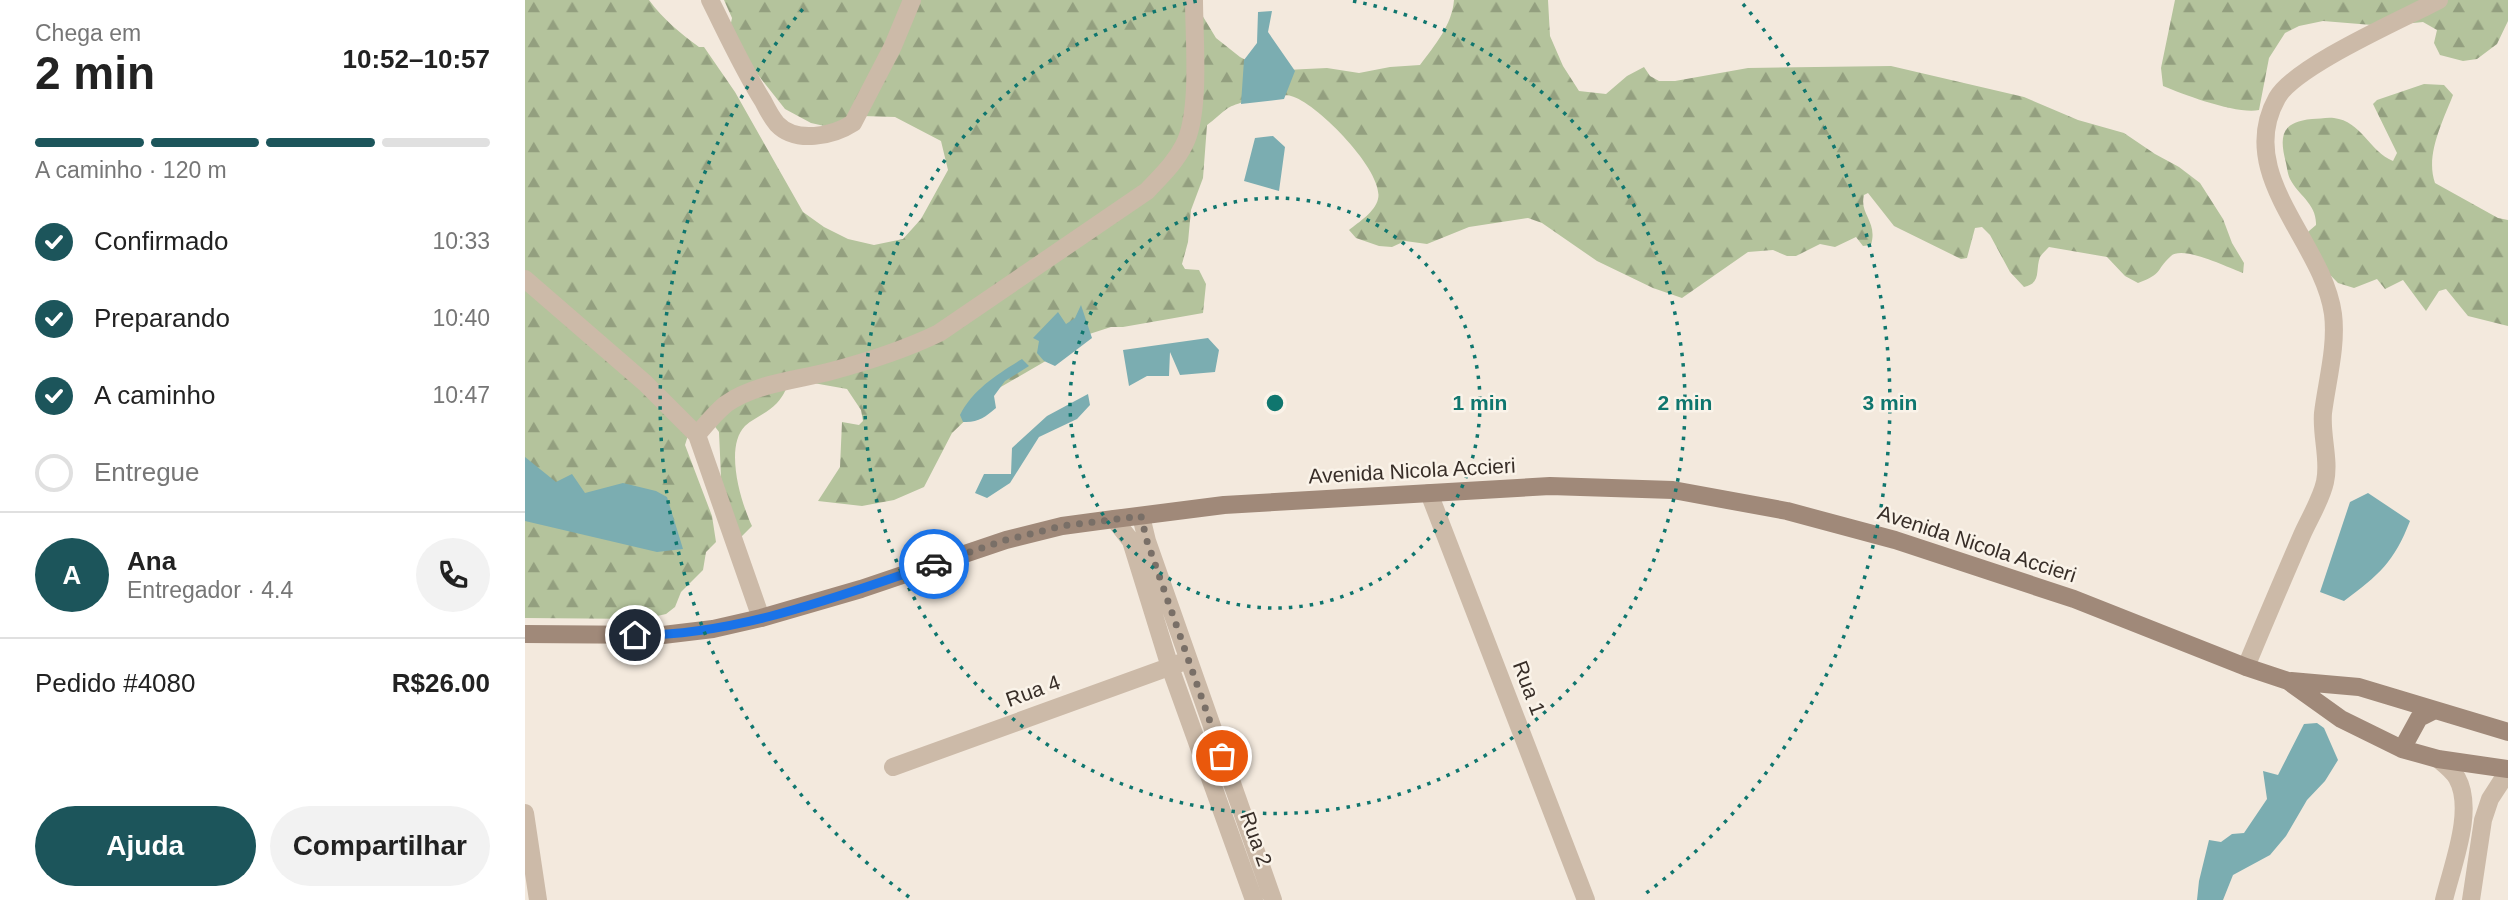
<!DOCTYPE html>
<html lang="pt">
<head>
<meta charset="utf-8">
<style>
  body { margin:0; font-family:Helvetica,sans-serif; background:#f2f2f2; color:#222; height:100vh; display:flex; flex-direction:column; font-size:26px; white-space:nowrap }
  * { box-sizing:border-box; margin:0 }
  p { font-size:23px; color:#767676 }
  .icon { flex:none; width:38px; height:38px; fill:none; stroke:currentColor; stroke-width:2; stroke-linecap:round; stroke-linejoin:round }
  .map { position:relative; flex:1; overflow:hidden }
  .details { display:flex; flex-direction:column; background:#fff; width:525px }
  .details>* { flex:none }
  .pin { position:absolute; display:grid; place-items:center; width:60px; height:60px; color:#fff; margin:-30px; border:4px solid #fff; border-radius:50%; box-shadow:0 2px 7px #0007 }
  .courier { position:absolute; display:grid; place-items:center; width:70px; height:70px; margin:-35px; border:5px solid #1a73e8; border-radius:50%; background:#fff; color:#222; box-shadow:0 2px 9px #0007 }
  .head em { font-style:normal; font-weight:800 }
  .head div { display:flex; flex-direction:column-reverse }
  .head { display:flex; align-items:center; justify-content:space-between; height:119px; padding:0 35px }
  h1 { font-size:46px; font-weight:800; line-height:52px }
  .bar { display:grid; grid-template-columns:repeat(4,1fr); gap:10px 7px; align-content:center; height:84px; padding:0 35px }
  .bar i { height:9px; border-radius:5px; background:#e0e0e0 }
  .bar .selected { background:#1c555b }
  .bar p { grid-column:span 4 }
  .line { display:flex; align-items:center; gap:18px; padding:0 35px; border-top:2px solid #e0e0e0 }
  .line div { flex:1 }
  .round { display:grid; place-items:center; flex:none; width:74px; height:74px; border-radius:37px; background:#f2f2f2 }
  ol { padding:0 35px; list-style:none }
  li { display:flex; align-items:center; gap:21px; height:77px }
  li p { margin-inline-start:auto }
  li .icon { padding:7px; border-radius:50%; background:#1c555b; color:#fff; stroke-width:4 }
  li:last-child { color:#767676 }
  li i { width:38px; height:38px; border:4px solid #e0e0e0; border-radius:50% }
  .cta { display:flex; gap:14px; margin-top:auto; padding:14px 35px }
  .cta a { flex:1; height:80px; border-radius:42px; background:#1c555b; color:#fff; font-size:28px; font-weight:800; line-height:80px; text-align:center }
  .cta a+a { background:#f2f2f2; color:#222 }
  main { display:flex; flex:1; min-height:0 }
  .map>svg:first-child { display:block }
  .forest { fill:url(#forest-firs) }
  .water { fill:#7badb1 }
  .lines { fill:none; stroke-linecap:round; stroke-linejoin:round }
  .street { stroke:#ccbaa8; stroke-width:18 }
  .secondary { stroke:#a08979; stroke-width:18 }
  .done { stroke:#796f67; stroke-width:7; stroke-dasharray:0 12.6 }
  .route { stroke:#1a73e8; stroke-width:9 }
  .ring { fill:none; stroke:#0f766e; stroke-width:3.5; stroke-dasharray:3.5 7 }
  .labels { text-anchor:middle; stroke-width:5; stroke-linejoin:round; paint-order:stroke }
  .street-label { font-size:21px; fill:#382e28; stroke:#faf3e9 }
  .centre { fill:#0f766e; stroke:#faf3e9; stroke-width:3.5 }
  .ring-label { font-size:21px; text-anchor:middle; font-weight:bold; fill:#0f766e; stroke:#faf3e9; stroke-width:5; stroke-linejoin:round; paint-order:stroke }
</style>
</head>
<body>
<main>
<section class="details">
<div class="head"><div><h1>2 min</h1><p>Chega em</p></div><em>10:52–10:57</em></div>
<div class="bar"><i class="selected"></i><i class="selected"></i><i class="selected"></i><i></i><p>A caminho · 120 m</p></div>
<ol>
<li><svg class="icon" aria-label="check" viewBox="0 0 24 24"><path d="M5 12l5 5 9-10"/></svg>Confirmado<p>10:33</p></li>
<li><svg class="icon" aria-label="check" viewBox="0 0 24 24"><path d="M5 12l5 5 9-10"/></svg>Preparando<p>10:40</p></li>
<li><svg class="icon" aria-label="check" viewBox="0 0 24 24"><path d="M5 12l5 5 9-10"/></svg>A caminho<p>10:47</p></li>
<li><i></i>Entregue</li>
</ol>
<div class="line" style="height:126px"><b class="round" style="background:#1c555b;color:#fff">A</b><div><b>Ana</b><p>Entregador · 4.4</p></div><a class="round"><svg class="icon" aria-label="phone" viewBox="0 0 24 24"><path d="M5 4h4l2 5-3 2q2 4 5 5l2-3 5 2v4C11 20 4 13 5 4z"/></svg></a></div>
<div class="line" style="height:91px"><div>Pedido #4080</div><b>R$26.00</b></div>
<div class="cta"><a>Ajuda</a><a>Compartilhar</a></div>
</section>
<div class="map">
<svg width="1983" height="900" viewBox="0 0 1983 900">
  <defs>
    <pattern id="forest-firs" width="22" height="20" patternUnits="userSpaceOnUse" patternTransform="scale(1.75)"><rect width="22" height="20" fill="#b4c39c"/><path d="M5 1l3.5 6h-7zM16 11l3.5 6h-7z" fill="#939f7f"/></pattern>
  </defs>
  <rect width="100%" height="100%" fill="#f3e9dd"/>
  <path class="forest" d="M 0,0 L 124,0 C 138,19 155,33 174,47 L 179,47 L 210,92 L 278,212 L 299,227 L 323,239 L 349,245 L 378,239 L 396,219 L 423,170 L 416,141 L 370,117 L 337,116 L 313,129 L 286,123 L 260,109 L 203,37 L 207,18 L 199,0 L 668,0 L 691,38 L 715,57 L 742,71 L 802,68 L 834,73 L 865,67 L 895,65 C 910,45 927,25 929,0 L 1023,0 L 1025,36 L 1038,66 L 1054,91 L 1081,94 L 1102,76 L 1119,67 L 1125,76 L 1134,81 L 1150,81 L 1223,68 L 1366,66 L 1499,97 L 1553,120 L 1599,133 L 1630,154 L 1654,167 L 1675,183 L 1698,219 L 1707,243 L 1719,263 L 1718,273 C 1704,268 1658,245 1646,256 C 1629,272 1639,273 1613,283 L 1600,276 L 1582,257 L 1524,247 C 1522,249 1516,255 1515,257 C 1510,270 1517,283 1499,287 L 1485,272 L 1465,235 L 1457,227 L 1450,228 L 1442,258 L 1436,259 L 1369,226 L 1343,193 L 1339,195 C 1334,215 1353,221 1346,245 L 1338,246 L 1331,237 L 1310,247 L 1295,244 L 1271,256 L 1262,256 L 1248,250 L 1223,252 L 1157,298 L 1128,288 L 1072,261 L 1017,223 L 1003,218 L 944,227 L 902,244 L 880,241 L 867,247 L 854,246 L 831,238 L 824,230 C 834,222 850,212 853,199 C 860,172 791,102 766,96 C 753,93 714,101 703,108 C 696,113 689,120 682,125 L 678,178 L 666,210 L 663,242 L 657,264 L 660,269 L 674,270 L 681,284 L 678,313 L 598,327 L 586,327 L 552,338 L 531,355 L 474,388 L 427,433 L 399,487 L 369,500 L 337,506 L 293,501 L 315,467 L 317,422 L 334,425 L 338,421 L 336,410 L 322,389 L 266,379 C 262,387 258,397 252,403 C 243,413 230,417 220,426 C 199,447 216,503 227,526 L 213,540 L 197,500 L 194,432 L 188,424 L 164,432 L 160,445 L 187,516 L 191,542 L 181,552 L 178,570 L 156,592 L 150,607 L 141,614 L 119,619 L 0,618 Z
    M 1650,0 L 1983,0 L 1983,21 L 1972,44 L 1952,59 L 1938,61 L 1915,55 L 1909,43 L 1912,30 L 1898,22 L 1859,26 L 1798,21 L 1774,26 L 1760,33 L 1744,58 L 1734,110 C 1714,115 1659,95 1638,86 L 1636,68 Z
    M 1899,84 L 1919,85 L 1928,95 C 1918,121 1900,155 1910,183 L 1973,218 L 1983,220 L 1983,326 L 1943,316 L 1921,289 L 1914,291 L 1901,311 L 1878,280 L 1860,289 L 1852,279 L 1829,288 L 1813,283 L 1776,245 L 1777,237 L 1791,225 C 1792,204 1773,195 1765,179 C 1763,175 1762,168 1761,163 C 1754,136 1756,122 1787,119 C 1794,119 1802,117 1809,118 C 1836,121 1845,152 1868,161 L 1872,153 L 1848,104 L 1852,100 Z"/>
  <path class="water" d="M 747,11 L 743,32 L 770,71 L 759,99 L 716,104 L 719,60 L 732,43 L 733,12 Z
    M 748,136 L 760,147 L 754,191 L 719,181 L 730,138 Z
    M 556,305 L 567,338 L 530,366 L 519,361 L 512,353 L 514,341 L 508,338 L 533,312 L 541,324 L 550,318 Z
    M 683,338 L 694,350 L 690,372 L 655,375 L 645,352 L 644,376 L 622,376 L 604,386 L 598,350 Z
    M 497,359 L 504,366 L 480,381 L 469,396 L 471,408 C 460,417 453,423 438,422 L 435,415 C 448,389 473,374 497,359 Z
    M 563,394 L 565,405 L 552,419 L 514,437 L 485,483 L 462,498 L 450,493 L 459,474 L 486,474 L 487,448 L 522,416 Z
    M 0,457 L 31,482 L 47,474 L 60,493 L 98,483 L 131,491 L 142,497 L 158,549 L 132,552 L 0,521 Z
    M 1843,493 L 1885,521 C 1869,562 1854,575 1819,601 L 1795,592 L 1825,502 Z
    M 1792,723 L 1799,728 L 1813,760 L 1800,781 L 1782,800 L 1761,836 L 1745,855 L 1708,875 L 1698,900 L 1672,900 L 1674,881 L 1684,840 L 1696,842 L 1707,834 L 1719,833 L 1742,799 L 1738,771 L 1753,775 L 1779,724 Z"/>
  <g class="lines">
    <path class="street" d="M 185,0 C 202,34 218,69 238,101 C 242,109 247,118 252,124 C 271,144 308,136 328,123 L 368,46 L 387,0
      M 0,279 L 120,383 L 172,435
      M 904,493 L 1061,900
      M 616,516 L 622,541 L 748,900
      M 589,519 L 606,541 L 645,667 L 729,900
      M 236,618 L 172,435 C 181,424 190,413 201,404 C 229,384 271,380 303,372 C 341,362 379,350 414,333 L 622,191 C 636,176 650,163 659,145 C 676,113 669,38 669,0
      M 1721,667 C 1739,623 1758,579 1777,535 C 1784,519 1796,500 1800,482 C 1805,460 1796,436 1798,413 C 1802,381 1812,346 1808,314 C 1798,241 1709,175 1752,98 C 1770,66 1878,19 1914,0
      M 1913,759 C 1919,764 1928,771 1932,778 C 1950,810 1927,866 1919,900
      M 368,767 L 655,663
      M 0,813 L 13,900
      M 1946,900 L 1958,820 L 1965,799 L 1983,771"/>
    <path class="secondary" d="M 0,634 L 138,635 L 188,629 L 236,618 L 336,589 L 481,540 L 537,526 L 589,519 L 699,505 L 1025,486 L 1148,490 L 1262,511 L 1370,540 L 1549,599 L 1721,667 L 1763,681 L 1816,719 L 1877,749 L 1913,759 L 1983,769
      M 1766,681 L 1834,687 L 1983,732
      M 1877,749 L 1894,718 L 1908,711"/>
  </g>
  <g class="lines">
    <path class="done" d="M 409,564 L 481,540 L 537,526 L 616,516 L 622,541 L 697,756"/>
    <path class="route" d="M 110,635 C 211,636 314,596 409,564"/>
  </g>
  <g class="ring">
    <circle cx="750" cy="403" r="205"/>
    <path d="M828 1A410 410 0 1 1 672 1"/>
    <path d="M384 897A615 615 0 0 1 282 4M1218 4A615 615 0 0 1 1116 897"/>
  </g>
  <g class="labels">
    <g class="street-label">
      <text transform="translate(887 471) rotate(-3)" y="7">Avenida Nicola Accieri</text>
      <text transform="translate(1452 544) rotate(18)" y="7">Avenida Nicola Accieri</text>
      <text transform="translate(1004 688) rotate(69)" y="7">Rua 1</text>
      <text transform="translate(508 691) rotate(-20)" y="7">Rua 4</text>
      <text transform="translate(731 839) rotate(70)" y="7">Rua 2</text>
    </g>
  </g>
  <circle cx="750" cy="403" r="10" class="centre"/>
  <g class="ring-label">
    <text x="955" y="410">1 min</text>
    <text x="1160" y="410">2 min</text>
    <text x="1365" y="410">3 min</text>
  </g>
</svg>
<div class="pin" style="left:697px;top:756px;background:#ea580c"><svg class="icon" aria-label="bag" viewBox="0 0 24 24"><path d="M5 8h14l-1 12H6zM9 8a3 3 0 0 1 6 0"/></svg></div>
<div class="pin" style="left:110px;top:635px;background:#1f2937"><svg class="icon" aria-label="home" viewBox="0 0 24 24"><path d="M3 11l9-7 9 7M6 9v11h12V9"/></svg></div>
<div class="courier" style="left:409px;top:564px"><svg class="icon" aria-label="car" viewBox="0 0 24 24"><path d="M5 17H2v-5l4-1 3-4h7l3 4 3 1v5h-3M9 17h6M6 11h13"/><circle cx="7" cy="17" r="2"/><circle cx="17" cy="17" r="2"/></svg></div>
</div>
</main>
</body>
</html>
